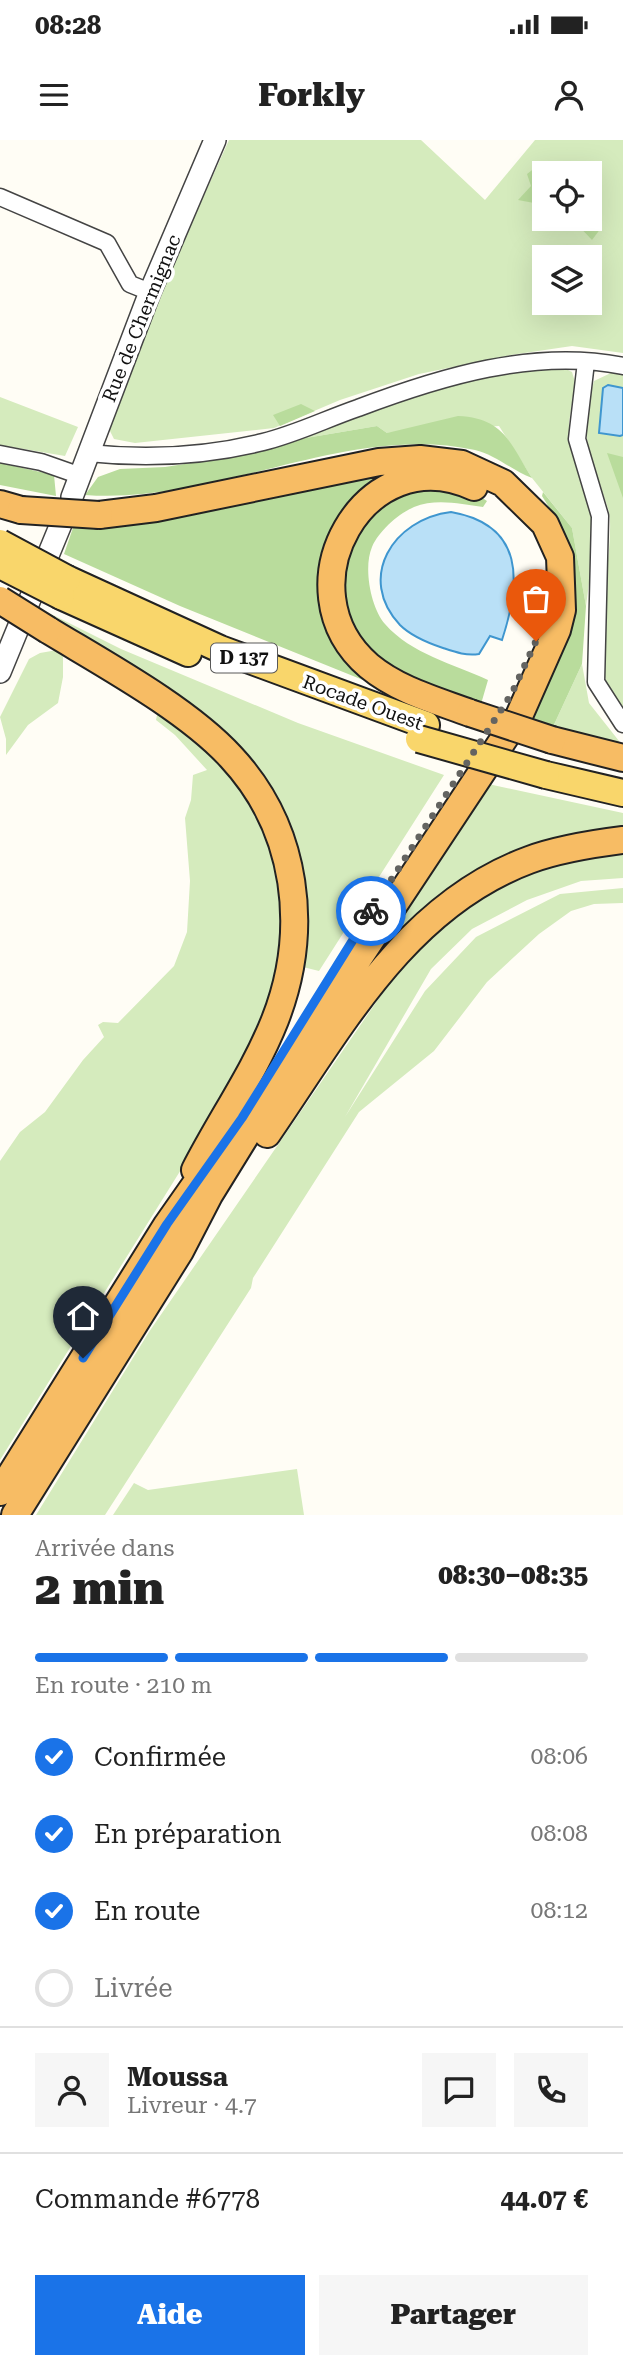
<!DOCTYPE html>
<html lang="fr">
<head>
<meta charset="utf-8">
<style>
  body { margin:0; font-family:"Roboto Serif",serif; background:#f6f6f6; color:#222; height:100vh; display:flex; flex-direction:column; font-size:26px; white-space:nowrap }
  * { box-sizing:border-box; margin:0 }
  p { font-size:23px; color:#767676 }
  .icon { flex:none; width:38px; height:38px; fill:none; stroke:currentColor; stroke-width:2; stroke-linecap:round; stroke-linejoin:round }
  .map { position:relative; height:1375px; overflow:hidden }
  .side { display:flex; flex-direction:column; background:#fff; flex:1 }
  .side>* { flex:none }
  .controls { position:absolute; left:532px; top:21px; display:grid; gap:14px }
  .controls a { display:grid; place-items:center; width:70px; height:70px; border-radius:0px; background:#fff; box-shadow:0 7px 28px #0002; font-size:35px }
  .pin { position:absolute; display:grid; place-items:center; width:60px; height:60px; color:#fff; margin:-72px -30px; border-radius:50% 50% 50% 0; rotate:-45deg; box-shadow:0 0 7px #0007 }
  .pin .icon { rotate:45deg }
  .courier { position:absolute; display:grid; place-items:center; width:70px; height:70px; margin:-35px; border:5px solid #1a73e8; border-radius:50%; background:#fff; color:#222; box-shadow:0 2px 9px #0007 }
  .summary em { font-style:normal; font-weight:800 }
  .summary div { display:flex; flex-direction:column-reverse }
  .summary { display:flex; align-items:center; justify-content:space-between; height:119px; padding:0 35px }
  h1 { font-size:46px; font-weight:800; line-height:52px }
  .bar { display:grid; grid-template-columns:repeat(4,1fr); gap:10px 7px; align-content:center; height:84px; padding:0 35px }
  .bar i { height:9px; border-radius:5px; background:#e0e0e0 }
  .bar .active { background:#1a73e8 }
  .bar p { grid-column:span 4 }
  .line { display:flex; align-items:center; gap:18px; padding:0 35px; border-top:2px solid #e0e0e0 }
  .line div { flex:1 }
  .round { display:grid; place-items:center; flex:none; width:74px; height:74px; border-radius:0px; background:#f6f6f6 }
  ol { padding:0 35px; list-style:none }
  li { display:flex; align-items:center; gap:21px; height:77px }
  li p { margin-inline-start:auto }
  li .icon { padding:7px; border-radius:50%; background:#1a73e8; color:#fff; stroke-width:4 }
  li:last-child { color:#767676 }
  li i { width:38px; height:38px; border:4px solid #e0e0e0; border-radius:50% }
  .button { display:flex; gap:14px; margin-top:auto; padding:14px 35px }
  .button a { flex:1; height:80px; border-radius:0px; background:#1a73e8; color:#fff; font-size:28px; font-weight:800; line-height:80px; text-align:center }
  .button a+a { background:#f6f6f6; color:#222 }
  .status { display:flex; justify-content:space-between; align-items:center; height:49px; padding:0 35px; background:#fff; direction:ltr }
  .status svg { height:19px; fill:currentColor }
  header { display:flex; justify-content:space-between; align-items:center; height:91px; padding:0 35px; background:#fff; font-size:32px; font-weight:800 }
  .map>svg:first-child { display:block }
  .green { fill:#d5ebbd; fill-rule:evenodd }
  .forest { fill:#b9dc9c }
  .water { fill:#b9e0f7; stroke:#3f96cf; stroke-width:2 }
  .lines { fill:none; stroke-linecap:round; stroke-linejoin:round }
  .minor-casing { stroke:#444; stroke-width:19 }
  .tertiary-casing { stroke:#444; stroke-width:24 }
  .primary-casing { stroke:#222; stroke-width:30 }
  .trunk-casing { stroke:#222; stroke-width:30 }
  .minor { stroke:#fff; stroke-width:16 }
  .tertiary { stroke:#fff; stroke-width:21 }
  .primary { stroke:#f9d66b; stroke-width:26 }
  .trunk { stroke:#f7bc64; stroke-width:26 }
  .primary-bridge-casing { stroke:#222; stroke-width:30; stroke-linecap:butt }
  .trunk-bridge-casing { stroke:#222; stroke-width:30; stroke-linecap:butt }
  .primary-bridge { stroke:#f9d66b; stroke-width:26 }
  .trunk-bridge { stroke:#f7bc64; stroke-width:26 }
  .done { stroke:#646461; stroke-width:7; stroke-dasharray:0 12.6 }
  .route { stroke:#1a73e8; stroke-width:9 }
  .labels { text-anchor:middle; stroke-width:7; stroke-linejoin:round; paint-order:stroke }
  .shield { fill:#fff; stroke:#585858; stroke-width:2 }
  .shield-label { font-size:18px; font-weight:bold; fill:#111 }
  .street-label { font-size:19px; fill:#111; stroke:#fff }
</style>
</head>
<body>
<div class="status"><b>08:28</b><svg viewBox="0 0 49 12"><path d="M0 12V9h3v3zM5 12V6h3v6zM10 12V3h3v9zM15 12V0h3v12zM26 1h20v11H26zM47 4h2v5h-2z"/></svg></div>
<header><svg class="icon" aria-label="menu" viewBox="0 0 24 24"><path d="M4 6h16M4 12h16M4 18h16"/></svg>Forkly<svg class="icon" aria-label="person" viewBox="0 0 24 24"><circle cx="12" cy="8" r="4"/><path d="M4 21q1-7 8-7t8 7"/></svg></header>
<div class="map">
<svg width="623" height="1375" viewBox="0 0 623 1375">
  <rect width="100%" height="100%" fill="#fffdf5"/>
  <path class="green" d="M 229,0 L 421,0 L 485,60 L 535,0 L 623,0 L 623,213 L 572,206 L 511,215 L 419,234 L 340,260 L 274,288 L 135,303 L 114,299 L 108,287 L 145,186 ZM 544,33 L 590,33 L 590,79 L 544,79 ZM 544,117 L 590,117 L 590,163 L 544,163 Z
    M 564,228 L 572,232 L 575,242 L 569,283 L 592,367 L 592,420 L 586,466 L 572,388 L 532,338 L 499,286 L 387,293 L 377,286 L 294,300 L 421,254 L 505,231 Z
    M 613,232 L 623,234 L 623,574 C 582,525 612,440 610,381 C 610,369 603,356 600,345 C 585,302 581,285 594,241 Z
    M 0,257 L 78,287 L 65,316 L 0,305 Z
    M 45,471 L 121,509 L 298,583 L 444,635 L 319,831 L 303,827 L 304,814 L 272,663 L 42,474 Z
    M 63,509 L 63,537 L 58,563 L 28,585 L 6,615 L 6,599 L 0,577 L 29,519 L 40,513 Z
    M 582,524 L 589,563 L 619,601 L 620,607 L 552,589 Z
    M 158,570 L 205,602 L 257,665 L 286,752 L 280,841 L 240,935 L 0,1320 L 0,1021 L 20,992 L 45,972 L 83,920 L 104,897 L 98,885 L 103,882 L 118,883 L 174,826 L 187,792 L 190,741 L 185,678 L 191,660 L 193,635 L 207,630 L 175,595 L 156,580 Z
    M 479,642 L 623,673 L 623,693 L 569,701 L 395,802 L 385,804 L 382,801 Z
    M 623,711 L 623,738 L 581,741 L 527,760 L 472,789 L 431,829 L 345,977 L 425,851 L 476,797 L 560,754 L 623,748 L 623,763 L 594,764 L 571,771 L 539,794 L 487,842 L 434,911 L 359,972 L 253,1138 L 251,1148 L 105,1375 L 36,1375 L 149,1192 L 408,816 L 483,750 L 584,714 Z
    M 297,1329 L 304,1375 L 113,1375 L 134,1343 L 148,1350 Z"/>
  <path class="forest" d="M 536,27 L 546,33 L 544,57 L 534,63 L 518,60 L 531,46 L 527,34 Z
    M 590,73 L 601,88 L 592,100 L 572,79 L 590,79 Z
    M 301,264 L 315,271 L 280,286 L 273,275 Z
    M 458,276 C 504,278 510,303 532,338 C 513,331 494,314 475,310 C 347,282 216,365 85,355 L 98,337 L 120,329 L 165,327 L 224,318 L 294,300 L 377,286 L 387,293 Z
    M 607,313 L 623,317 L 623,358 Z
    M 0,323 L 54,335 L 56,356 L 0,345 Z
    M 407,325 L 338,386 L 351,528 L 363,535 L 363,540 L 180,466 L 64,414 L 75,382 Z
    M 430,347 L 476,354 L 487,361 L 483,367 C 461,364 436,358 414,367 C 398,374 379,391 372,407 C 363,428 371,468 385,484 C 411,514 454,524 488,540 L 481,564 L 422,545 L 396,530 L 368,508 L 354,488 L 343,463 L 342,436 L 363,380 L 404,351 Z
    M 543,352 L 572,388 L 586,466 L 582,524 L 552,589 L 525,577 L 573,445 L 565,393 L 542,356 Z"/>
  <path class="water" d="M 608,245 L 623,248 L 623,295 L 620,296 L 599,293 L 603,248 Z
    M 451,372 C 525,385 521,442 502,500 L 490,496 L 479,514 C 466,516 455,512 443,508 C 428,503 411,496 400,485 C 356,438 393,379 451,372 Z"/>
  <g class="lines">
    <g class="minor-casing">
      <path id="minor" d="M 0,57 L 107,103 L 130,144 L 150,152
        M 586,222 L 577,299 L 600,376 L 596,542 L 623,584
        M 88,313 C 145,319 207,316 263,302 C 296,294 326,279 358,268 C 440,237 534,208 623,226
        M 0,314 L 41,322 L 81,336"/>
    </g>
    <g class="tertiary-casing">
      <path id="tertiary" d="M 72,357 L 150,152 L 215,0
        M 0,532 L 61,384"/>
    </g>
    <g class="primary-casing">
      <path id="primary" d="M 67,439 L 220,509 L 426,585
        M 61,456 L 188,513
        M 546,635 L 623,653"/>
    </g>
    <g class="trunk-casing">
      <path id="trunk" d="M 0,364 L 21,370
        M 48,490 C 104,524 187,569 231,617 C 298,689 310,790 275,880 C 254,933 221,979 195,1030
        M 470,573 C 435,560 398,550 369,526 C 279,449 365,296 474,347
        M 552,600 L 623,618
        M 267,994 C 339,890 404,766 529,720 C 559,709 591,704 623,700
        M 0,1352 L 167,1085 L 214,1018
        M 15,1375 L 180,1111 L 209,1055 L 309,893 L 519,576 L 557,490 L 562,470 L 560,417 L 545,384 L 503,343 L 462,324 L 420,319 L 379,322 L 156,368 L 99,375"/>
    </g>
    <use href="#minor" class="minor"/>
    <use href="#tertiary" class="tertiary"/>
    <use href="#primary" class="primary"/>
    <use href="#trunk" class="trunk"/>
    <g class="primary-bridge-casing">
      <path id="primary-bridge" d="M 0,403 L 67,439
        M 0,425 L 61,456
        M 419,599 L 546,635"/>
    </g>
    <g class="trunk-bridge-casing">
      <path id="trunk-bridge" d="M 21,370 L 99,375
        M 0,460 L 48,490
        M 470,573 L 552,600"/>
    </g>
    <use href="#primary-bridge" class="primary-bridge"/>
    <use href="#trunk-bridge" class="trunk-bridge"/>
  </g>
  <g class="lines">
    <path class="done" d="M 371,771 L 512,553 L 536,501"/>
    <path class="route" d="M 83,1218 L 167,1084 L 242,978 L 371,771"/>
  </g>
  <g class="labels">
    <rect class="shield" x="211" y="503.5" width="66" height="29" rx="5"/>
    <g class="shield-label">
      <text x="244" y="524">D 137</text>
    </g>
    <g class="street-label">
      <text transform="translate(141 178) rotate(-68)" y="7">Rue de Chermignac</text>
      <text transform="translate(363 562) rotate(20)" y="7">Rocade Ouest</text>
    </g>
  </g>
</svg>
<div class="controls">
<a><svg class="icon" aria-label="locate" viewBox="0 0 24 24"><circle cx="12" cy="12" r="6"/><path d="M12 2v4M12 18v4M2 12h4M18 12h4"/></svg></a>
<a><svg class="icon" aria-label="layers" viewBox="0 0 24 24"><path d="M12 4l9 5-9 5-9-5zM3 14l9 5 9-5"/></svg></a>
</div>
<div class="pin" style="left:536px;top:501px;background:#ea580c"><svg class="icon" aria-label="bag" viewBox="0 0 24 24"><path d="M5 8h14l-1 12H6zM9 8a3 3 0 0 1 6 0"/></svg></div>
<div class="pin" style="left:83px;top:1218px;background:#1f2937"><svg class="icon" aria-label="home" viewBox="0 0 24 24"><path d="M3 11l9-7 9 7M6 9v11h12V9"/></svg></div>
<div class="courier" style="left:371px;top:771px"><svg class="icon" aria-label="bike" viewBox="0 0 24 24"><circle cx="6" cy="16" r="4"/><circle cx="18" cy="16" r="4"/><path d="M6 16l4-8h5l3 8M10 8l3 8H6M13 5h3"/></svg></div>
</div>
<section class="side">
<div class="summary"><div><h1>2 min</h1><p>Arrivée dans</p></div><em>08:30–08:35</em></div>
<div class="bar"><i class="active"></i><i class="active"></i><i class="active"></i><i></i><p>En route · 210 m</p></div>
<ol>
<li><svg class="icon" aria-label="check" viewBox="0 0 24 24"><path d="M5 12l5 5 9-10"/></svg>Confirmée<p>08:06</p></li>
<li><svg class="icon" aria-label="check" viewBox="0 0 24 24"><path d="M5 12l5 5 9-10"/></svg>En préparation<p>08:08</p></li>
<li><svg class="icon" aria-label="check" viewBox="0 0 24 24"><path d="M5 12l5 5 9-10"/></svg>En route<p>08:12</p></li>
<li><i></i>Livrée</li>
</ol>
<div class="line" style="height:126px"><a class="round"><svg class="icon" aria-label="person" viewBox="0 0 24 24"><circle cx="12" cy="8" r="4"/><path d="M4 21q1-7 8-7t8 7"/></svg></a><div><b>Moussa</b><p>Livreur · 4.7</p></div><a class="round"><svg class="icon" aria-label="chat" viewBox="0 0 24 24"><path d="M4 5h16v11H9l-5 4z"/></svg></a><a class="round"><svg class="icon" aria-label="phone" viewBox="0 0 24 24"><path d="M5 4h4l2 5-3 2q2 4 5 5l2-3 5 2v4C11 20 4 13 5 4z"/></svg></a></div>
<div class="line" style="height:91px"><div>Commande #6778</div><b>44.07 €</b></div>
<div class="button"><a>Aide</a><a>Partager</a></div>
</section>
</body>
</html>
